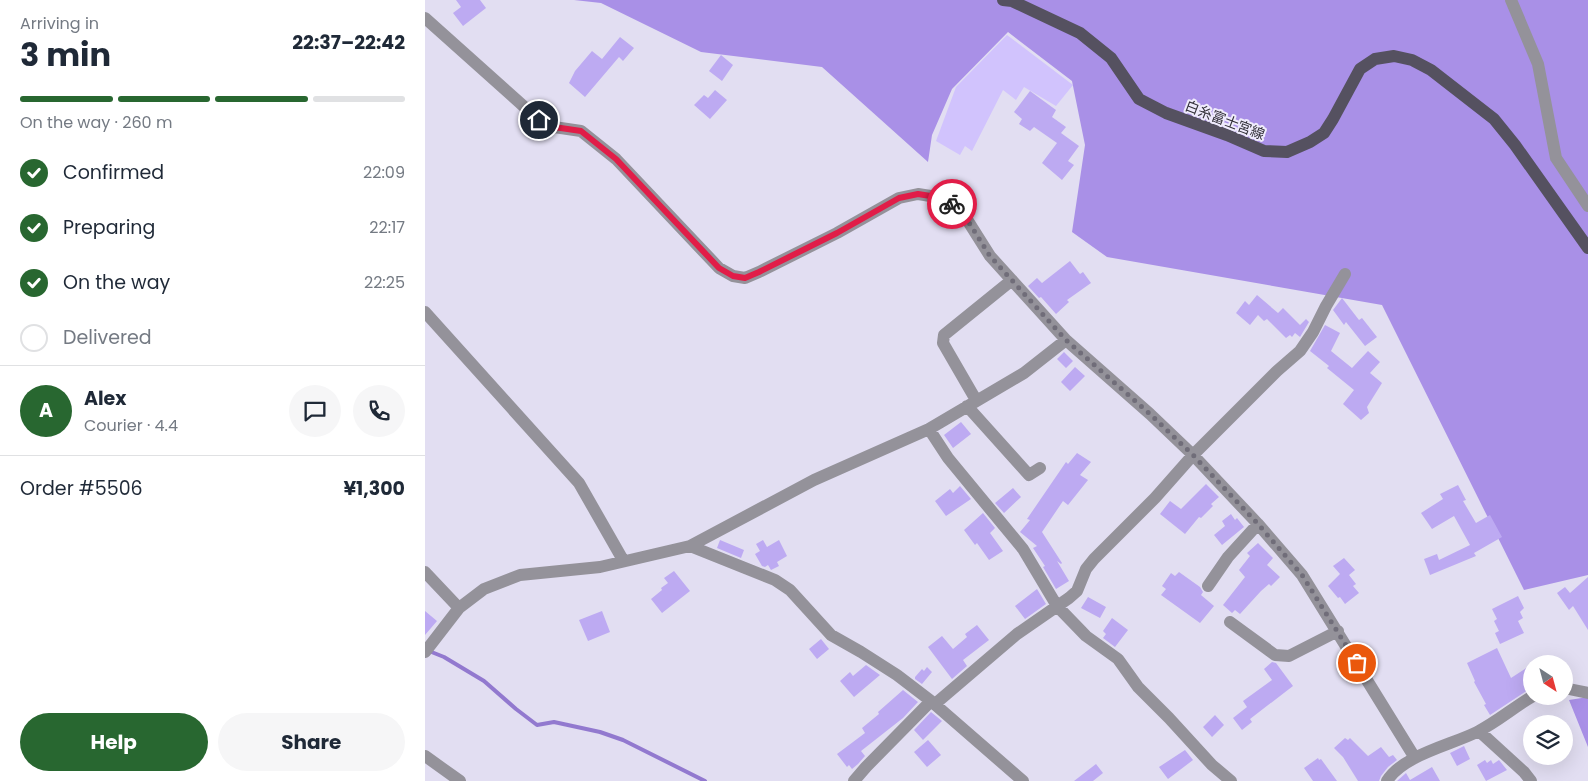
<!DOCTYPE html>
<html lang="en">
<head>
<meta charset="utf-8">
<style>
  body { margin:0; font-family:Poppins,"Noto Sans JP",sans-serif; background:#f6f6f7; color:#1f2937; height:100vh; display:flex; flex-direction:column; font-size:19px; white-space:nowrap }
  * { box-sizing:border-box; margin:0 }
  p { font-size:16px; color:#747a83 }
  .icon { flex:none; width:28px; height:28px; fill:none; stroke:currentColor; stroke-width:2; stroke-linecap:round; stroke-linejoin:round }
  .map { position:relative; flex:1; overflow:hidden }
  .sheet { display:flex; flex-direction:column; background:#fff; width:425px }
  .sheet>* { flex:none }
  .needle { width:32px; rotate:144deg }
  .tools { position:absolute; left:1098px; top:655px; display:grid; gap:10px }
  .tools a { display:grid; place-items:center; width:50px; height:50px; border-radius:50%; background:#fff; box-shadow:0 5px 20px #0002; font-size:25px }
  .pin { position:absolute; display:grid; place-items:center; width:42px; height:42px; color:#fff; margin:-21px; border:2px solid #fff; border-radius:50%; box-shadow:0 1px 5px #0007 }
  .courier { position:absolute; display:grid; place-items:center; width:50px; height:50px; margin:-25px; border:4px solid #e11d48; border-radius:50%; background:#fff; color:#222; box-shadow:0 1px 6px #0007 }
  .headline em { font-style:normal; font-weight:700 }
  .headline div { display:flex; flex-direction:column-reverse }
  .headline { display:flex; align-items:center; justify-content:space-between; height:85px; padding:0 20px }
  h1 { font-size:32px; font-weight:700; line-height:38px }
  .bar { display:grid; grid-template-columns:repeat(4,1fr); gap:8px 5px; align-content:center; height:60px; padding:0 20px }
  .bar i { height:6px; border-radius:4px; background:#e0e1e3 }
  .bar .active { background:#286730 }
  .bar p { grid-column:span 4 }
  .line { display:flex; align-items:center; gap:12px; padding:0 20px; border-top:1px solid #e0e1e3 }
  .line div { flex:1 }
  .round { display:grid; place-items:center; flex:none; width:52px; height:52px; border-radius:26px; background:#f6f6f7 }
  ol { padding:0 20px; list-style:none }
  li { display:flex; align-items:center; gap:15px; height:55px }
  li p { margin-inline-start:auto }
  li .icon { padding:5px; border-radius:50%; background:#286730; color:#fff; stroke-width:4 }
  li:last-child { color:#747a83 }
  li i { width:28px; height:28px; border:2px solid #e0e1e3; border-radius:50% }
  .button { display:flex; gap:10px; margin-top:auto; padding:10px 20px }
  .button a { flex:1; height:58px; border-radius:30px; background:#286730; color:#fff; font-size:20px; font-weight:700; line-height:58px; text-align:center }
  .button a+a { background:#f6f6f7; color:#1f2937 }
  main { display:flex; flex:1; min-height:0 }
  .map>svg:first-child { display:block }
  .green { fill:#d1c3fd }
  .forest { fill:#a990e7 }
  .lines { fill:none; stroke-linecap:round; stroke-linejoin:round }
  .stream { stroke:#9279cf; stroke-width:4 }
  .building { fill:#bdaaf2 }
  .minor { stroke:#94929a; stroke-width:12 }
  .major { stroke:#555160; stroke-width:12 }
  .done { stroke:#706d79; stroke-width:5; stroke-dasharray:0 9 }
  .route { stroke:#e11d48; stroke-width:6 }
  .labels { text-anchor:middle; stroke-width:4; stroke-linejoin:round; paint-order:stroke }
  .street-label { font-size:14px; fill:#323038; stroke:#efebfc }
</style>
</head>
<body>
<main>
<section class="sheet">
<div class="headline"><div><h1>3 min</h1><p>Arriving in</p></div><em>22:37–22:42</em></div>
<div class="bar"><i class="active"></i><i class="active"></i><i class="active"></i><i></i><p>On the way · 260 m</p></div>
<ol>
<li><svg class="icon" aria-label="check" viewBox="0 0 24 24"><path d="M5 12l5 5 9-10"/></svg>Confirmed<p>22:09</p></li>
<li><svg class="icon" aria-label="check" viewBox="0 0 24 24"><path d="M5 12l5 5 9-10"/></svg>Preparing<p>22:17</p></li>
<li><svg class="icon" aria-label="check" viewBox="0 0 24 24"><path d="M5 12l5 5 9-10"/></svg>On the way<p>22:25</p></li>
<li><i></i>Delivered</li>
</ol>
<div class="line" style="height:90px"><b class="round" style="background:#286730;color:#fff">A</b><div><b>Alex</b><p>Courier · 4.4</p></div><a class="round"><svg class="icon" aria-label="chat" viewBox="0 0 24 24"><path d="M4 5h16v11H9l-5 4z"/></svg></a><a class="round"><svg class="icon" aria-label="phone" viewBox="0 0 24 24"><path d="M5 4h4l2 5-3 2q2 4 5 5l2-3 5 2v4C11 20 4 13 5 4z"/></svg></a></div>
<div class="line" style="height:65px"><div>Order #5506</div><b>¥1,300</b></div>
<div class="button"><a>Help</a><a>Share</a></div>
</section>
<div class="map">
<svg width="1163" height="781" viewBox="0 0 1163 781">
  <rect width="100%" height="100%" fill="#e2def2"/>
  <path class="green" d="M 582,35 L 648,85 L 631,106 L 599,87 L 591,100 L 578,90 L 547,151 L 540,146 L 535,155 L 511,141 L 531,87 Z"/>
  <path class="forest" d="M 149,0 L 1163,0 L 1163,575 L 1099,590 L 957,305 L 682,257 L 647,232 L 660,145 L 647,81 L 583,32 L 527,89 L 507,135 L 503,162 L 397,67 L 276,52 L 176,3 Z
    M 1163,697 L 1163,747 L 1144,700 Z"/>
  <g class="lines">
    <path class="stream" d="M 4,651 L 19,657 L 59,681 L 91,709 L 112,725 L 129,722 L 175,732 L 198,740 L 280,781"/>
  </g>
  <path class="building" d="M 31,0 L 55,0 L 61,8 L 38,26 L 28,13 L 36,7 Z
    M 195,37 L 209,48 L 198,61 L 194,57 L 160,97 L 144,83 L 150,71 L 167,51 L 177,59 Z
    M 296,55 L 308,65 L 297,81 L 284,71 Z
    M 290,90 L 302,100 L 285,119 L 269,105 L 279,95 L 283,98 Z
    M 605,91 L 631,110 L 627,117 L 641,127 L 636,133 L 654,146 L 643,161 L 649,165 L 637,180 L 617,163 L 632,143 L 609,127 L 605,131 L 594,124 L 597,119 L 589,112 Z
    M 645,261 L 655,274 L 658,272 L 666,283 L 642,300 L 644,302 L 631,314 L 616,297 L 614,298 L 603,286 L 612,278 L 617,283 Z
    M 832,295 L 853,313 L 858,308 L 875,325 L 881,319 L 884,322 L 875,337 L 870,333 L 867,337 L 865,335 L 861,338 L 842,319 L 839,321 L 833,315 L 825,325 L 811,313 L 820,301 L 824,305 Z
    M 917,298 L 934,320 L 937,318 L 952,337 L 940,346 L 921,322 L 919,325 L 908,310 Z
    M 900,325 L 915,333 L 906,351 L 927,368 L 943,351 L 955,362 L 945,373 L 957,383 L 942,407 L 944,413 L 936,420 L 918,404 L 929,390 L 902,368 L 904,366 L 885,351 Z
    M 639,352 L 648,361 L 641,368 L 632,359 Z
    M 650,367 L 660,376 L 645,391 L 636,382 Z
    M 536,422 L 546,434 L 528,448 L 519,435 Z
    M 652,453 L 666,462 L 655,475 L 663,480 L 643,505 L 638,501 L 617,532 L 637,563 L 636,564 L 632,561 L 644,581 L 631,589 L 618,567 L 620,566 L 608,548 L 612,546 L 595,532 L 605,520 L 602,519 L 641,462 L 643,464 Z
    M 781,484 L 794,497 L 786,504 L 788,506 L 776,518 L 774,517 L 760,534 L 735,514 L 745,501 L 756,509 Z
    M 1033,485 L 1041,500 L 1038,501 L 1051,523 L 1065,515 L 1077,537 L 1049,553 L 1051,556 L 1005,575 L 999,559 L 1012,554 L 1014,560 L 1045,545 L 1029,516 L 1007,529 L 996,513 L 1018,499 L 1015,494 Z
    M 535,486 L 546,499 L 521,516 L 510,501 L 525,489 L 528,493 Z
    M 588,488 L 596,497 L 579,513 L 570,503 Z
    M 558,513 L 570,528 L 565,533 L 578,551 L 564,560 L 552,543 L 550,545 L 539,530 Z
    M 806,514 L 810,520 L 812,518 L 819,527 L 797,545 L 789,535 L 800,526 L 797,521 Z
    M 295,540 L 319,550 L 316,558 L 292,548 Z
    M 338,540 L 342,547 L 354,540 L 362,556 L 352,562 L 354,566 L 346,570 L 343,565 L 340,567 L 337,566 L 330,554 L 335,551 L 331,544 Z
    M 833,543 L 848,558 L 842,565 L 855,577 L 846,586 L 844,584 L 836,591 L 815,614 L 810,610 L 807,613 L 798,605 L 820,577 L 814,570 L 825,556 L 822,553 Z
    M 919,558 L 930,570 L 924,575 L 931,584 L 928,586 L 934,593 L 920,604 L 915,597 L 913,598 L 903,586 L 915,574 L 908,566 Z
    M 249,571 L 265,591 L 237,613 L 226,599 L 237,590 L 236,588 L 243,583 L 239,578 Z
    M 754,572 L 775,587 L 778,592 L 776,595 L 789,606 L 775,623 L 736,595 L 741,589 L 737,586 L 746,573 L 750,576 Z
    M 1163,577 L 1163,630 L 1148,606 L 1144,610 L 1132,593 L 1140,587 L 1145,593 Z
    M 612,589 L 621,604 L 600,619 L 590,606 Z
    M 1093,596 L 1099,608 L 1095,612 L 1098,618 L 1093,621 L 1099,633 L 1075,644 L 1070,633 L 1074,631 L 1069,621 L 1072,619 L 1067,609 Z
    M 663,597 L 681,607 L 675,618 L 656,608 Z
    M 0,611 L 12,621 L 0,635 Z
    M 177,611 L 185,632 L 163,641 L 154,620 Z
    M 687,618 L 703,630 L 690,647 L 678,638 L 681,634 L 678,631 Z
    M 552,625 L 564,640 L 538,660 L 542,666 L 527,679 L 503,647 L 517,636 L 528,649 L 542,637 L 540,634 Z
    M 396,639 L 404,649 L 392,659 L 384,649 Z
    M 1072,648 L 1086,678 L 1106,665 L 1106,688 L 1065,715 L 1059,705 L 1061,704 L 1049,682 L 1050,681 L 1042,663 Z
    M 847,662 L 851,663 L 868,686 L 825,719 L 827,722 L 817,730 L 808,718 L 822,707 L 818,701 L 847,680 L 839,669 Z
    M 441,665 L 455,675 L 429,697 L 415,681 L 425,672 L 428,676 Z
    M 502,667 L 507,672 L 497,684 L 490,679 L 490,677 L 497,669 L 499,671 Z
    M 478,690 L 493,702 L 478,718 L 436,751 L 440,756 L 433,764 L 427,769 L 424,765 L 422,767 L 412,754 L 440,733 L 437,728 L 454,714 L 453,712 Z
    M 506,712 L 517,721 L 498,740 L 489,730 Z
    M 790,715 L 799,725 L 787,737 L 778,727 Z
    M 920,738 L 923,740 L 925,738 L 943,756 L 956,747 L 964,757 L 968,755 L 972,760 L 963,767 L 956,776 L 954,781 L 933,781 L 918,757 L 909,748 Z
    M 503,740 L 516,755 L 502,767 L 489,752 Z
    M 1039,746 L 1045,759 L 1032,766 L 1025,753 Z
    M 760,750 L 768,760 L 743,779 L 734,767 Z
    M 893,758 L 894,760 L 896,759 L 912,781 L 888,781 L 879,768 Z
    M 1060,760 L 1062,763 L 1066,760 L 1068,764 L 1074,760 L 1082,770 L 1061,781 L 1052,765 Z
    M 671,764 L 678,773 L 668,781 L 649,781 Z
    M 1007,767 L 1015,781 L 972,781 L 981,773 L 985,780 Z"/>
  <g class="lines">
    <path class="minor" d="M 1086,0 L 1113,64 L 1131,158 L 1163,206
      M 0,18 L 114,120 L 129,127 L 156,131 L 191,159 L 294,268 L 308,276 L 320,278 L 334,272 L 412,233 L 474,198 L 493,194 L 518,198 L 536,210 L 565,256 L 641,340 L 725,414 L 768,455 L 833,524 L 877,575 L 990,758
      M 0,312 L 154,483 L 198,560
      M 551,400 L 518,343 L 519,335 L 587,280
      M 542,406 L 604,475 L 615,468
      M 504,429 L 523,458 L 598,549 L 632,606 L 661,636 L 693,659 L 713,687 L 744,718 L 787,765 L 806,781
      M 265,546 L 389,480 L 504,429 L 599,373 L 641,340
      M 0,572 L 34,608
      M 783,586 L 803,557 L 833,524
      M 805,622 L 850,655 L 864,656 L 913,631
      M 0,652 L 34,608 L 59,589 L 95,575 L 175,567 L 265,546 L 350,580 L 365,590 L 406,635 L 436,652 L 472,675 L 506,701 L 598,781
      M 1139,688 L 1163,693
      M 510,704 L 592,634 L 644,598 L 652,591 L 661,569 L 669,559 L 730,498 L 768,455 L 852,371 L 875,351 L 888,332 L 901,306 L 920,274
      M 1054,731 L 1099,772 L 1106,781
      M 0,756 L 35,781
      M 429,781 L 441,767 L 506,701
      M 962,781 C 978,755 1026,745 1052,732 C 1072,722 1089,707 1108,696"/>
    <path class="major" d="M 578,0 L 587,1 L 655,33 L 686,58 L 714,99 L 741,113 L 802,135 L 839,151 L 862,152 L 885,142 L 899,133 L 908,119 L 935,69 L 950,59 L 969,56 L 987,60 L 1006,70 L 1069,119 L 1090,145 L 1163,248"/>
  </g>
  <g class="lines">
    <path class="done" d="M 527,204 L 536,210 L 565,256 L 641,340 L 725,414 L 768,455 L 833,524 L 877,575 L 932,663"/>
    <path class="route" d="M 114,120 L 129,127 L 156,131 L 191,159 L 294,268 L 308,276 L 320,278 L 334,272 L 412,233 L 474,198 L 493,194 L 518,198 L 527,204"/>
  </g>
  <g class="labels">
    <g class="street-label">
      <text transform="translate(800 120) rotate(21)" y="5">白糸富士宮線</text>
    </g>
  </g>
</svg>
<div class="tools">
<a><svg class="needle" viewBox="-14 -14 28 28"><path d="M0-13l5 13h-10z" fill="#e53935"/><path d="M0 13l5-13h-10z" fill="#747a83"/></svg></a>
<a><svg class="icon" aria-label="layers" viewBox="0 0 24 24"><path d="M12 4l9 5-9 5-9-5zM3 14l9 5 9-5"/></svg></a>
</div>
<div class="pin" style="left:932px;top:663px;background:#ea580c"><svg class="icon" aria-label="bag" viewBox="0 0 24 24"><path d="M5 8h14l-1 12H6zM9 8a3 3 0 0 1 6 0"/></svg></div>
<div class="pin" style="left:114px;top:120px;background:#1f2937"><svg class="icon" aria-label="home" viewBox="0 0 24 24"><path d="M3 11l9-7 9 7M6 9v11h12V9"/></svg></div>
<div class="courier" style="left:527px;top:204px"><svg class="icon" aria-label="bike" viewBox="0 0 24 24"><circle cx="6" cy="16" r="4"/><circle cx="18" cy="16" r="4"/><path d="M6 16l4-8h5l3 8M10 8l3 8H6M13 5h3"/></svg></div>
</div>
</main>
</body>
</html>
